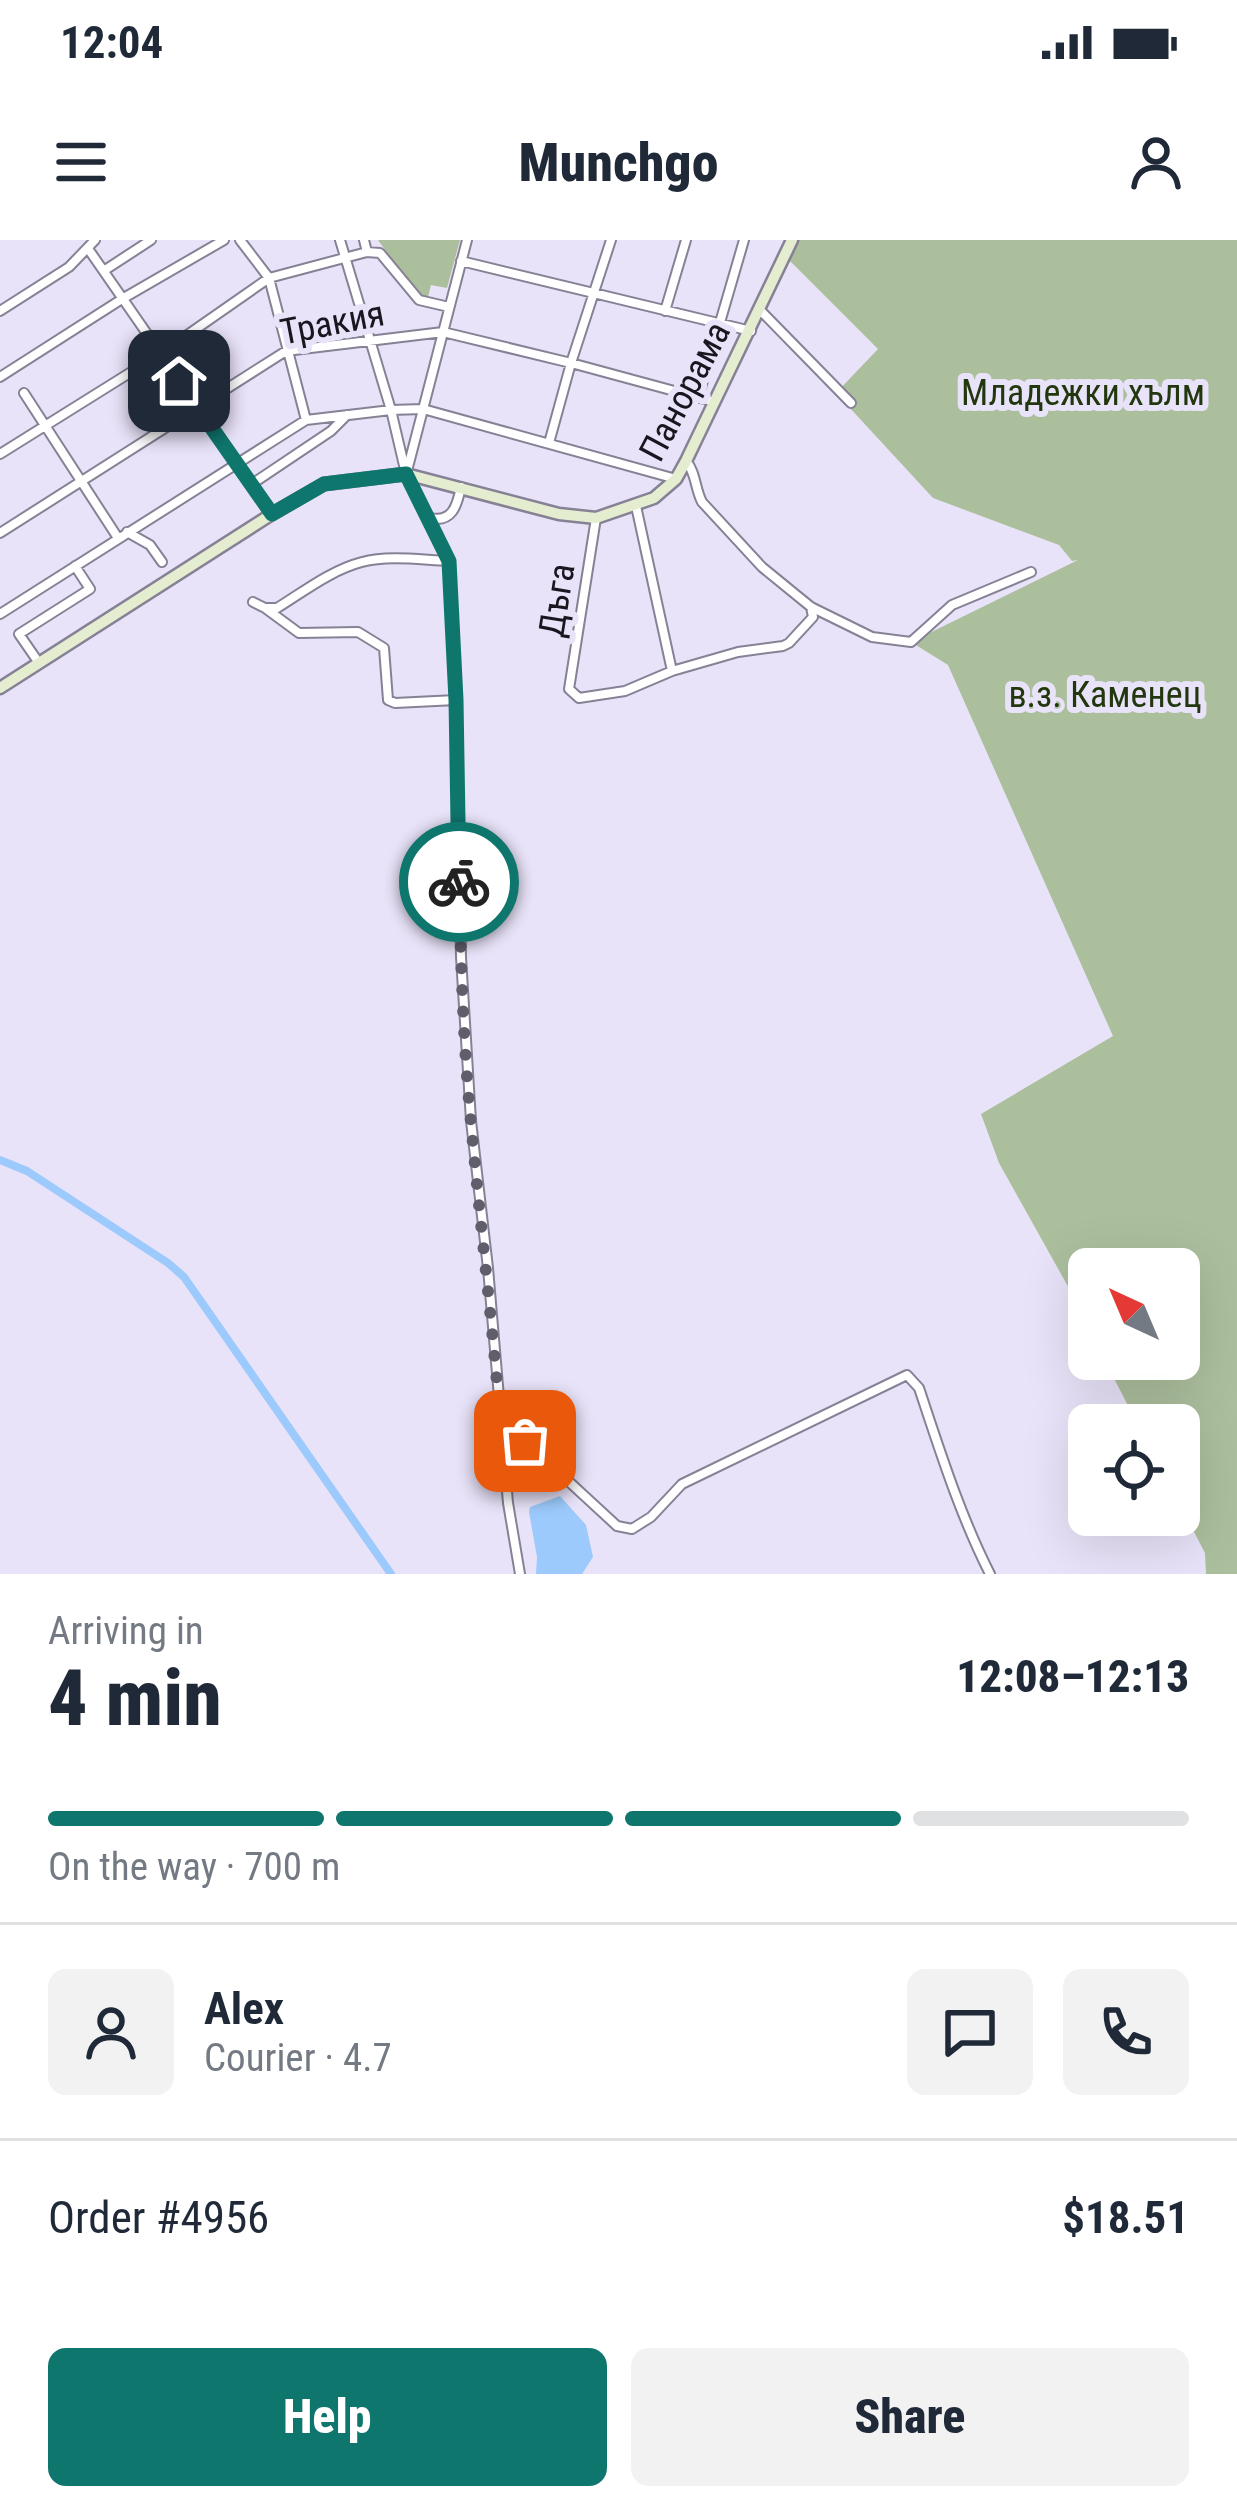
<!DOCTYPE html>
<html lang="en">
<head>
<meta charset="utf-8">
<style>
  body { margin:0; font-family:"Roboto Condensed",sans-serif; background:#f2f2f3; color:#1f2937; height:100vh; display:flex; flex-direction:column; font-size:45px; white-space:nowrap }
  * { box-sizing:border-box; margin:0 }
  p { font-size:39px; color:#747a83 }
  .icon { flex:none; width:66px; height:66px; fill:none; stroke:currentColor; stroke-width:2; stroke-linecap:round; stroke-linejoin:round }
  .map { position:relative; height:1334px; overflow:hidden }
  .sheet { display:flex; flex-direction:column; background:#fff; flex:1 }
  .sheet>* { flex:none }
  .needle { width:78px; rotate:316deg }
  .fabs { position:absolute; left:1068px; top:1008px; display:grid; gap:24px }
  .fabs a { display:grid; place-items:center; width:132px; height:132px; border-radius:18px; background:#fff; box-shadow:0 12px 48px #0002; font-size:60px }
  .pin { position:absolute; display:grid; place-items:center; width:102px; height:102px; color:#fff; margin:-51px; border-radius:24px; box-shadow:0 6px 18px #0006 }
  .courier { position:absolute; display:grid; place-items:center; width:120px; height:120px; margin:-60px; border:9px solid #0f766e; border-radius:50%; background:#fff; color:#222; box-shadow:0 3px 15px #0007 }
  .overview em { font-style:normal; font-weight:800 }
  .overview div { display:flex; flex-direction:column-reverse }
  .overview { display:flex; align-items:center; justify-content:space-between; height:204px; padding:0 48px }
  h1 { font-size:78px; font-weight:800; line-height:90px }
  .bar { display:grid; grid-template-columns:repeat(4,1fr); gap:18px 12px; align-content:center; height:144px; padding:0 48px }
  .bar i { height:15px; border-radius:9px; background:#e0e1e3 }
  .bar .on { background:#0f766e }
  .bar p { grid-column:span 4 }
  .line { display:flex; align-items:center; gap:30px; padding:0 48px; border-top:3px solid #e0e1e3 }
  .line div { flex:1 }
  .round { display:grid; place-items:center; flex:none; width:126px; height:126px; border-radius:18px; background:#f2f2f3 }
  .action { display:flex; gap:24px; margin-top:auto; padding:24px 48px }
  .action a { flex:1; height:138px; border-radius:18px; background:#0f766e; color:#fff; font-size:48px; font-weight:800; line-height:138px; text-align:center }
  .action a+a { background:#f2f2f3; color:#1f2937 }
  .status { display:flex; justify-content:space-between; align-items:center; height:84px; padding:0 60px; background:#fff; direction:ltr }
  .status svg { height:33px; fill:currentColor }
  header { display:flex; justify-content:space-between; align-items:center; height:156px; padding:0 48px; background:#fff; font-size:54px; font-weight:800 }
  .map>svg:first-child { display:block }
  .green { fill:#acbf9d }
  .water { fill:#9ccafc }
  .lines { fill:none; stroke-linecap:round; stroke-linejoin:round }
  .canal { stroke:#9ccafc; stroke-width:8 }
  .street-casing { stroke:#878195; stroke-width:12 }
  .secondary-casing { stroke:#878195; stroke-width:15 }
  .street { stroke:#fff; stroke-width:8 }
  .secondary { stroke:#e5edd1; stroke-width:10 }
  .done { stroke:#615e6b; stroke-width:12; stroke-dasharray:0 21.6 }
  .route { stroke:#0f766e; stroke-width:15 }
  .labels { text-anchor:middle; stroke-width:12; stroke-linejoin:round; paint-order:stroke }
  .street-label { font-size:36px; fill:#18161e; stroke:#e9e3f9 }
  .park-label { font-size:36px; fill:#23370e; stroke:#e9e3f9 }
</style>
</head>
<body>
<div class="status"><b>12:04</b><svg viewBox="0 0 49 12"><path d="M0 12V9h3v3zM5 12V6h3v6zM10 12V3h3v9zM15 12V0h3v12zM26 1h20v11H26zM47 4h2v5h-2z"/></svg></div>
<header><svg class="icon" aria-label="menu" viewBox="0 0 24 24"><path d="M4 6h16M4 12h16M4 18h16"/></svg>Munchgo<svg class="icon" aria-label="person" viewBox="0 0 24 24"><circle cx="12" cy="8" r="4"/><path d="M4 21q1-7 8-7t8 7"/></svg></header>
<div class="map">
<svg width="1237" height="1334" viewBox="0 0 1237 1334">
  <rect width="100%" height="100%" fill="#e9e3f9"/>
  <path class="green" d="M 378,0 L 460,0 L 447,48 L 431,45 L 427,61 L 420,59 Z
    M 791,0 L 1237,0 L 1237,1334 L 1206,1334 L 1205,1313 L 1179,1263 L 1179,1185 L 1138,1185 L 1104,1119 L 1179,1119 L 1179,1029 L 1089,1029 L 1089,1091 L 1075,1059 L 999,923 L 981,874 L 1113,796 L 948,425 L 911,402 L 1078,320 L 1072,321 L 1059,305 L 933,258 L 836,153 L 878,109 L 785,16 Z"/>
  <path class="water" d="M 560,1256 L 586,1285 L 593,1317 L 582,1334 L 536,1334 L 537,1317 L 529,1272 L 530,1267 Z"/>
  <g class="lines">
    <path class="canal" d="M 0,920 L 27,931 L 168,1023 L 184,1037 L 391,1334"/>
    <g class="street-casing">
      <path id="street" d="M 240,0 L 269,38 L 306,180
        M 340,0 L 391,170 L 406,234 L 449,321 L 456,460 L 461,717 L 471,881 L 488,1028 L 508,1263 L 520,1334
        M 364,0 L 367,12 L 380,13 L 419,60 L 449,67
        M 89,10 L 272,274
        M 461,21 L 751,91
        M 105,30 L 151,0
        M 760,70 L 851,163
        M 0,71 L 69,27 L 95,0
        M 665,71 L 686,0
        M 0,137 L 122,59 L 224,0
        M 24,153 L 118,298
        M 698,158 L 744,0
        M 549,203 L 571,123 L 611,0
        M 0,214 L 160,114 L 269,38 L 367,12
        M 686,221 C 696,232 695,249 702,262 L 762,327 L 811,367 L 872,397 L 911,402 L 952,365 L 1031,332
        M 407,231 L 467,0
        M 252,244 L 331,191 L 347,175
        M 636,266 L 672,431
        M 430,278 C 452,283 457,266 461,247
        M 596,278 L 569,449 L 579,458 L 625,451 L 672,431 L 738,412 L 783,406 L 789,403 L 813,377 L 811,367
        M 127,292 L 150,305 L 162,322
        M 0,293 L 286,111 L 443,92 L 571,123 L 715,162
        M 253,362 L 265,368 L 299,393 L 358,392 L 384,408 L 388,460 L 395,463 L 456,460
        M 265,368 L 277,368 C 303,352 331,330 362,322 C 389,315 421,320 449,321
        M 0,374 L 306,180 L 391,170 L 423,169 L 676,239
        M 39,423 L 19,394 L 90,349 L 75,326
        M 501,1179 L 617,1286 L 632,1289 L 651,1277 L 682,1244 L 907,1135 L 919,1148 C 940,1211 960,1275 990,1334"/>
    </g>
    <g class="secondary-casing">
      <path id="secondary" d="M 0,448 L 272,274 L 324,244 L 406,234 L 559,274 L 596,278 L 654,258 L 676,239 L 686,221 L 792,0"/>
    </g>
    <use href="#street" class="street"/>
    <use href="#secondary" class="secondary"/>
  </g>
  <g class="lines">
    <path class="done" d="M 459,642 C 461,722 463,803 471,883 C 480,982 492,1080 500,1178 L 525,1201"/>
    <path class="route" d="M 179,141 L 272,274 L 324,244 L 406,234 L 449,321 L 456,460 L 459,642"/>
  </g>
  <g class="labels">
    <g class="street-label">
      <text transform="translate(332 82) rotate(-11)" y="13">Тракия</text>
      <text transform="translate(684 151) rotate(-62)" y="13">Панорама</text>
      <text transform="translate(556 360) rotate(-81)" y="13">Дъга</text>
    </g>
    <g class="park-label">
      <text x="1083" y="165">Младежки хълм</text>
      <text x="1105" y="467">в.з. Каменец</text>
    </g>
  </g>
</svg>
<div class="fabs">
<a><svg class="needle" viewBox="-14 -14 28 28"><path d="M0-13l5 13h-10z" fill="#e53935"/><path d="M0 13l5-13h-10z" fill="#747a83"/></svg></a>
<a><svg class="icon" aria-label="locate" viewBox="0 0 24 24"><circle cx="12" cy="12" r="6"/><path d="M12 2v4M12 18v4M2 12h4M18 12h4"/></svg></a>
</div>
<div class="pin" style="left:525px;top:1201px;background:#ea580c"><svg class="icon" aria-label="bag" viewBox="0 0 24 24"><path d="M5 8h14l-1 12H6zM9 8a3 3 0 0 1 6 0"/></svg></div>
<div class="pin" style="left:179px;top:141px;background:#1f2937"><svg class="icon" aria-label="home" viewBox="0 0 24 24"><path d="M3 11l9-7 9 7M6 9v11h12V9"/></svg></div>
<div class="courier" style="left:459px;top:642px"><svg class="icon" aria-label="bike" viewBox="0 0 24 24"><circle cx="6" cy="16" r="4"/><circle cx="18" cy="16" r="4"/><path d="M6 16l4-8h5l3 8M10 8l3 8H6M13 5h3"/></svg></div>
</div>
<section class="sheet">
<div class="overview"><div><h1>4 min</h1><p>Arriving in</p></div><em>12:08–12:13</em></div>
<div class="bar"><i class="on"></i><i class="on"></i><i class="on"></i><i></i><p>On the way · 700 m</p></div>
<div class="line" style="height:216px"><a class="round"><svg class="icon" aria-label="person" viewBox="0 0 24 24"><circle cx="12" cy="8" r="4"/><path d="M4 21q1-7 8-7t8 7"/></svg></a><div><b>Alex</b><p>Courier · 4.7</p></div><a class="round"><svg class="icon" aria-label="chat" viewBox="0 0 24 24"><path d="M4 5h16v11H9l-5 4z"/></svg></a><a class="round"><svg class="icon" aria-label="phone" viewBox="0 0 24 24"><path d="M5 4h4l2 5-3 2q2 4 5 5l2-3 5 2v4C11 20 4 13 5 4z"/></svg></a></div>
<div class="line" style="height:156px"><div>Order #4956</div><b>$18.51</b></div>
<div class="action"><a>Help</a><a>Share</a></div>
</section>
</body>
</html>
